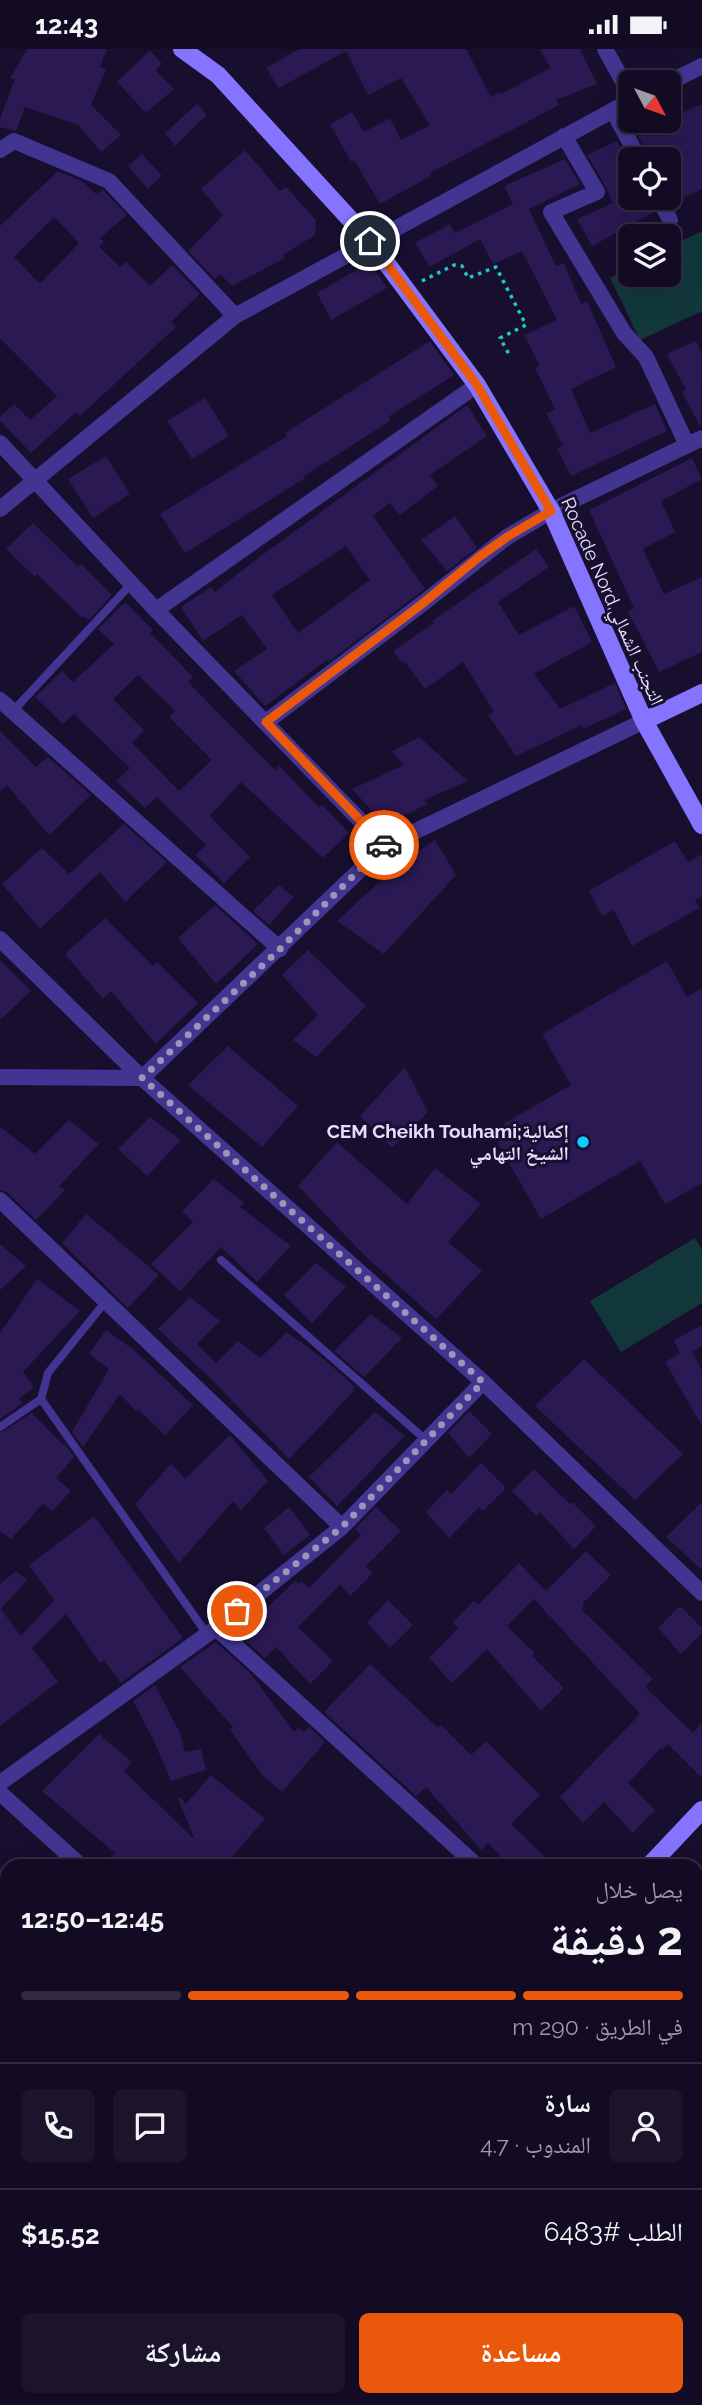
<!DOCTYPE html>
<html lang="ar">
<head>
<meta charset="utf-8">
<style>
  body { margin:0; font-family:Raleway,"Noto Naskh Arabic",sans-serif; background:#1b142b; color:#f1f3f6; direction:rtl; height:100vh; display:flex; flex-direction:column; font-size:26px; white-space:nowrap }
  * { box-sizing:border-box; margin:0 }
  p { font-size:23px; color:#9c9ba6 }
  .icon { flex:none; width:38px; height:38px; fill:none; stroke:currentColor; stroke-width:2; stroke-linecap:round; stroke-linejoin:round }
  .map { position:relative; flex:1; overflow:hidden; direction:ltr }
  .details { position:absolute; left:0px; top:1810px; width:704px; height:548px; display:flex; flex-direction:column; background:#120b23; border-radius:21px 21px 0 0; box-shadow:0 7px 28px #0002,0 0 0 2px #312b41; direction:rtl }
  .details>* { flex:none }
  .needle { width:46px; rotate:131deg }
  .buttons { position:absolute; left:618px; top:21px; display:grid; gap:14px }
  .buttons a { display:grid; place-items:center; width:63px; height:63px; border-radius:10px; background:#120b23; box-shadow:0 7px 28px #0002,0 0 0 2px #312b41; font-size:35px }
  .pin { position:absolute; display:grid; place-items:center; width:60px; height:60px; color:#fff; margin:-30px; border:4px solid #fff; border-radius:50%; box-shadow:0 2px 7px #0007 }
  .courier { position:absolute; display:grid; place-items:center; width:70px; height:70px; margin:-35px; border:5px solid #ea580c; border-radius:50%; background:#fff; color:#222; box-shadow:0 2px 9px #0007 }
  .overview em { font-style:normal; font-weight:700 }
  .overview div { display:flex; flex-direction:column-reverse }
  .overview { display:flex; align-items:center; justify-content:space-between; height:119px; padding:0 21px }
  h1 { font-size:46px; font-weight:700; line-height:52px }
  .bar { display:grid; grid-template-columns:repeat(4,1fr); gap:10px 7px; align-content:center; height:84px; padding:0 21px }
  .bar i { height:9px; border-radius:5px; background:#312b41 }
  .bar .current { background:#ea580c }
  .bar p { grid-column:span 4 }
  .line { display:flex; align-items:center; gap:18px; padding:0 21px; border-top:2px solid #312b41 }
  .line div { flex:1 }
  .round { display:grid; place-items:center; flex:none; width:74px; height:74px; border-radius:10px; background:#1b142b }
  .button { display:flex; gap:14px; margin-top:auto; padding:14px 21px }
  .button a { flex:1; height:80px; border-radius:10px; background:#ea580c; color:#fff; font-size:28px; font-weight:700; line-height:80px; text-align:center }
  .button a+a { background:#1b142b; color:#f1f3f6 }
  .status { display:flex; justify-content:space-between; align-items:center; height:49px; padding:0 35px; background:#120b23; direction:ltr }
  .status svg { height:19px; fill:currentColor }
  .map>svg:first-child { display:block }
  .pitch { fill:#11373a }
  .water { fill:#051952 }
  .building { fill:#2a1952; fill-rule:evenodd }
  .lines { fill:none; stroke-linecap:round; stroke-linejoin:round }
  .path { stroke:#23c5cc; stroke-width:3.5; stroke-dasharray:3.5 5; stroke-linecap:butt }
  .lane { stroke:#423592; stroke-width:8 }
  .street { stroke:#423592; stroke-width:16 }
  .secondary { stroke:#8574ff; stroke-width:18 }
  .done { stroke:#9d95b6; stroke-width:7; stroke-dasharray:0 12.6 }
  .route { stroke:#ea580c; stroke-width:9 }
  .poi-dot { fill:#09cdff; stroke:#180f2f; stroke-width:2.5 }
  .labels { text-anchor:middle; stroke-width:6; stroke-linejoin:round; paint-order:stroke }
  .street-label { font-size:19px; fill:#e4ddff; stroke:#180f2f }
  .poi-label { font-size:19px; font-weight:bold; fill:#e4ddff; stroke:#180f2f; text-anchor:end }
</style>
</head>
<body>
<div class="status"><b>12:43</b><svg viewBox="0 0 49 12"><path d="M0 12V9h3v3zM5 12V6h3v6zM10 12V3h3v9zM15 12V0h3v12zM26 1h20v11H26zM47 4h2v5h-2z"/></svg></div>
<div class="map">
<svg width="702" height="2356" viewBox="0 0 702 2356">
  <rect width="100%" height="100%" fill="#180f2f"/>
  <path class="pitch" d="M 702,182 L 702,262 L 640,291 L 610,229 L 630,218 L 630,226 L 668,226 L 669,198 Z
    M 695,1189 L 702,1201 L 702,1254 L 621,1303 L 590,1252 Z"/>
  <path class="water" d="M 0,2294 L 7,2305 L 7,2350 L 34,2350 L 37,2356 L 0,2356 Z"/>
  <path class="building" d="M 27,0 L 107,0 L 100,18 L 106,20 L 91,56 L 121,86 L 101,103 L 78,76 L 25,58 L 16,82 L 0,78 L 0,70 L 15,30 L 10,30 Z
    M 299,0 L 466,0 L 491,48 L 500,43 L 501,45 L 550,19 L 540,0 L 580,0 L 597,35 L 556,51 L 559,56 L 430,124 L 431,127 L 380,155 L 354,111 L 351,113 L 330,75 L 352,63 L 364,83 L 390,69 L 401,91 L 430,76 L 401,29 L 368,46 L 346,2 L 279,39 L 266,19 Z
    M 150,1 L 162,15 L 155,21 L 174,40 L 146,64 L 117,33 Z
    M 197,55 L 207,66 L 175,97 L 165,84 Z
    M 702,55 L 702,140 L 673,154 L 668,145 L 668,110 L 649,110 L 638,87 L 673,71 L 672,68 Z
    M 617,92 L 630,115 L 630,149 L 649,149 L 654,163 L 592,197 L 577,170 L 613,154 L 606,138 L 587,106 Z
    M 245,101 L 280,142 L 286,138 L 316,171 L 315,186 L 283,206 L 285,209 L 232,237 L 220,225 L 215,230 L 188,202 L 223,166 L 201,140 Z
    M 142,105 L 162,127 L 148,140 L 128,117 Z
    M 565,110 L 580,135 L 529,160 L 556,217 L 564,214 L 581,255 L 587,252 L 616,318 L 571,340 L 590,384 L 655,355 L 667,382 L 571,427 L 557,399 L 563,397 L 546,364 L 555,360 L 535,319 L 540,317 L 524,286 L 557,271 L 522,202 L 493,215 L 480,190 L 430,218 L 415,194 L 450,175 L 455,184 L 513,155 L 504,137 Z
    M 58,122 L 82,132 L 96,145 L 103,141 L 127,166 L 100,189 L 104,193 L 99,198 L 120,218 L 126,213 L 150,237 L 172,216 L 200,245 L 171,273 L 176,278 L 80,367 L 76,363 L 31,404 L 0,372 L 0,368 L 14,355 L 30,371 L 57,347 L 0,289 L 0,177 ZM 54,168 L 79,194 L 41,234 L 38,233 L 14,208 Z
    M 370,213 L 387,239 L 331,271 L 317,244 Z
    M 430,292 L 454,326 L 388,368 L 390,372 L 304,427 L 305,429 L 185,504 L 160,465 L 287,387 L 285,384 Z
    M 696,292 L 702,304 L 701,379 L 682,343 L 686,341 L 667,305 Z
    M 205,349 L 229,387 L 192,410 L 167,372 Z
    M 467,356 L 487,387 L 430,426 L 438,437 L 400,466 L 390,454 L 373,467 L 425,540 L 328,613 L 327,611 L 265,657 L 234,622 L 267,600 L 242,566 L 203,592 L 181,558 L 211,538 L 215,543 L 250,515 ZM 346,497 L 370,531 L 298,584 L 272,546 Z
    M 106,407 L 130,445 L 93,469 L 68,430 Z
    M 692,409 L 702,430 L 661,452 L 675,483 L 643,500 L 664,545 L 702,528 L 702,603 L 659,623 L 628,562 L 634,559 L 589,461 Z
    M 455,467 L 477,499 L 447,522 L 421,491 Z
    M 33,474 L 78,518 L 81,515 L 112,546 L 89,571 L 84,567 L 82,569 L 37,525 L 35,528 L 6,500 Z
    M 536,500 L 549,518 L 498,553 L 519,586 L 574,557 L 592,593 L 534,625 L 560,660 L 615,634 L 626,660 L 583,680 L 582,676 L 516,707 L 488,666 L 494,663 L 463,613 L 425,640 L 404,612 L 402,614 L 393,602 L 434,574 L 432,572 Z
    M 125,553 L 153,581 L 150,584 L 193,628 L 188,633 L 275,721 L 279,717 L 319,758 L 322,756 L 349,784 L 323,809 L 241,733 L 210,767 L 250,808 L 224,834 L 195,806 L 206,796 L 157,748 L 145,759 L 116,732 L 130,719 L 74,665 L 63,675 L 35,648 L 62,622 L 73,633 L 114,595 L 98,580 ZM 138,626 L 175,662 L 169,668 L 212,711 L 179,742 L 132,694 L 144,681 L 113,650 Z
    M 0,682 L 36,718 L 48,708 L 91,746 L 49,786 L 7,736 L 0,742 Z
    M 419,688 L 468,732 L 424,751 L 427,755 L 385,776 L 352,740 L 404,716 L 392,702 Z
    M 124,775 L 167,813 L 125,853 L 100,823 L 40,880 L 2,835 L 42,799 L 69,825 Z
    M 435,791 L 456,826 L 384,905 L 337,872 L 392,821 Z
    M 675,792 L 688,813 L 702,805 L 702,848 L 695,851 L 699,859 L 632,897 L 614,861 L 602,867 L 589,842 Z
    M 279,836 L 294,848 L 269,876 L 253,862 Z
    M 215,856 L 258,895 L 216,935 L 178,889 Z
    M 105,869 L 153,917 L 157,913 L 198,954 L 156,995 L 111,942 L 103,950 L 65,905 Z
    M 308,901 L 366,957 L 316,1008 L 293,991 L 318,966 L 282,926 Z
    M 0,911 L 31,942 L 0,971 Z
    M 667,912 L 687,948 L 702,939 L 702,1134 L 665,1155 L 640,1112 L 541,1170 L 491,1082 L 571,1036 L 542,985 Z
    M 228,997 L 298,1057 L 262,1098 L 188,1036 Z
    M 405,1018 L 428,1063 L 392,1099 L 360,1067 Z
    M 150,1068 L 181,1091 L 147,1127 L 118,1100 Z
    M 69,1071 L 99,1095 L 59,1137 L 65,1141 L 36,1171 L 7,1143 L 0,1141 L 0,1078 L 35,1105 Z
    M 337,1093 L 407,1155 L 435,1119 L 481,1155 L 448,1193 L 482,1222 L 436,1270 L 364,1206 L 298,1137 Z
    M 214,1130 L 244,1154 L 240,1158 L 291,1197 L 257,1233 L 221,1198 L 180,1242 L 151,1215 L 193,1173 L 182,1162 Z
    M 86,1165 L 159,1226 L 128,1259 L 62,1194 Z
    M 0,1195 L 26,1217 L 0,1241 Z
    M 316,1214 L 346,1238 L 312,1274 L 284,1246 Z
    M 37,1230 L 80,1262 L 23,1323 L 34,1338 L 19,1350 L 23,1354 L 0,1370 L 0,1284 Z
    M 190,1248 L 220,1272 L 197,1295 L 216,1314 L 238,1292 L 260,1309 L 287,1283 L 325,1311 L 355,1338 L 352,1341 L 354,1342 L 289,1410 L 211,1330 L 158,1280 Z
    M 371,1265 L 402,1289 L 364,1328 L 334,1302 Z
    M 702,1276 L 702,1297 L 692,1302 L 702,1322 L 702,1377 L 665,1313 L 680,1304 L 674,1291 Z
    M 106,1281 L 134,1301 L 193,1356 L 165,1386 L 138,1360 L 136,1362 L 120,1345 L 83,1398 L 72,1383 L 109,1320 L 89,1305 Z
    M 584,1310 L 683,1405 L 635,1451 L 535,1357 Z
    M 469,1362 L 492,1385 L 469,1409 L 448,1384 Z
    M 375,1363 L 405,1387 L 337,1457 L 309,1428 Z
    M 32,1364 L 64,1397 L 65,1395 L 74,1408 L 56,1429 L 71,1442 L 52,1462 L 43,1455 L 11,1490 L 0,1482 L 0,1384 Z
    M 230,1386 L 268,1432 L 241,1461 L 233,1452 L 179,1514 L 135,1455 L 171,1415 L 185,1430 Z
    M 481,1414 L 506,1439 L 483,1462 L 479,1458 L 449,1489 L 426,1463 L 447,1441 L 451,1445 Z
    M 534,1420 L 570,1455 L 572,1453 L 596,1477 L 574,1500 L 540,1463 L 536,1467 L 512,1442 Z
    M 702,1453 L 702,1521 L 666,1488 Z
    M 289,1458 L 310,1486 L 284,1506 L 264,1479 Z
    M 376,1458 L 401,1482 L 366,1517 L 373,1524 L 350,1547 L 340,1536 L 298,1578 L 333,1612 L 310,1635 L 276,1598 L 265,1609 L 239,1586 L 295,1532 L 298,1535 L 301,1532 L 309,1539 L 361,1486 L 355,1480 Z
    M 94,1467 L 183,1589 L 121,1634 L 104,1611 L 100,1614 L 66,1565 L 32,1599 L 58,1633 L 0,1677 L 0,1535 L 16,1522 L 27,1531 L 1,1560 L 21,1587 L 54,1551 L 29,1516 Z
    M 586,1502 L 611,1526 L 582,1555 L 584,1557 L 581,1560 L 653,1630 L 645,1638 L 693,1684 L 702,1674 L 702,1729 L 668,1695 L 663,1700 L 661,1699 L 628,1734 L 655,1761 L 633,1784 L 604,1753 L 583,1774 L 560,1748 L 640,1665 L 534,1550 L 507,1577 L 535,1604 L 532,1607 L 564,1639 L 541,1662 L 487,1600 L 452,1634 L 429,1609 L 458,1579 L 453,1573 L 474,1552 L 478,1556 L 519,1514 L 546,1542 Z
    M 388,1551 L 413,1576 L 390,1599 L 367,1573 Z
    M 680,1557 L 702,1579 L 702,1584 L 681,1605 L 658,1579 Z
    M 216,1593 L 250,1624 L 294,1683 L 298,1678 L 304,1683 L 309,1678 L 325,1693 L 282,1743 L 263,1727 L 230,1681 L 233,1678 L 180,1618 Z
    M 370,1615 L 438,1679 L 441,1676 L 471,1706 L 486,1692 L 540,1746 L 511,1775 L 544,1807 L 536,1816 L 509,1816 L 488,1794 L 481,1801 L 426,1738 L 416,1747 L 324,1663 Z
    M 155,1636 L 180,1684 L 185,1703 L 201,1700 L 206,1721 L 171,1732 L 153,1690 L 133,1652 Z
    M 99,1685 L 132,1713 L 124,1722 L 195,1791 L 178,1749 L 180,1748 L 186,1755 L 211,1726 L 265,1770 L 225,1816 L 103,1816 L 115,1804 L 42,1742 Z"/>
  <g class="lines">
    <path class="path" d="M 422,232 L 454,216 L 462,217 L 468,229 L 496,218 L 526,276 L 500,289 L 510,307"/>
    <path class="lane" d="M 13,662 L 131,535
      M 221,1211 L 426,1391
      M 41,1350 L 207,1585
      M 0,1378 L 41,1350 L 48,1324 L 106,1252"/>
    <path class="street" d="M 605,0 L 630,45
      M 668,34 L 702,17
      M 613,62 L 639,110
      M 564,87 L 597,143 L 551,163 L 624,284 L 646,308 L 687,396
      M 0,101 L 14,92 L 109,132 L 235,267
      M 659,149 L 670,171
      M 0,394 L 156,561 L 385,797 L 142,1029 L 0,890
      M 0,460 L 235,267 L 630,52
      M 156,561 L 477,336
      M 0,651 L 280,900
      M 266,673 L 422,555 L 507,488 L 551,462 L 702,389
      M 385,797 L 644,672
      M 0,1028 L 142,1029 L 483,1333 L 702,1544
      M 0,1151 L 342,1478
      M 216,1579 L 342,1478 L 483,1333
      M 0,1734 L 216,1579 L 476,1816
      M 0,1744 L 80,1816
      M 696,1964 L 702,1961
      M 696,2002 L 702,2007
      M 696,2185 L 702,2189
      M 172,2350 L 176,2356
      M 303,2350 L 306,2356"/>
    <path class="secondary" d="M 182,0 L 218,26 L 370,192 L 477,336 L 551,462 L 644,672 L 702,776
      M 644,672 L 702,644
      M 650,1816 L 702,1761
      M 456,2350 L 459,2356"/>
  </g>
  <g class="lines">
    <path class="done" d="M 237,1562 L 342,1478 L 483,1333 L 142,1029 L 280,900 L 384,796"/>
    <path class="route" d="M 370,192 L 477,336 L 551,462 L 507,488 L 479,508 L 422,555 L 266,673 L 384,796"/>
  </g>
  <circle class="poi-dot" cx="583" cy="1093" r="7"/>
  <g class="labels">
    <g class="street-label">
      <text transform="translate(613 552) rotate(66)" y="7">Rocade Nord,التجنب الشمالي</text>
    </g>
    <g class="poi-label">
      <text x="569" y="1089">CEM Cheikh Touhami;إكمالية<tspan x="569" dy="22">الشيخ التهامي</tspan></text>
    </g>
  </g>
</svg>
<div class="buttons">
<a><svg class="needle" viewBox="-14 -14 28 28"><path d="M0-13l5 13h-10z" fill="#e53935"/><path d="M0 13l5-13h-10z" fill="#9c9ba6"/></svg></a>
<a><svg class="icon" aria-label="locate" viewBox="0 0 24 24"><circle cx="12" cy="12" r="6"/><path d="M12 2v4M12 18v4M2 12h4M18 12h4"/></svg></a>
<a><svg class="icon" aria-label="layers" viewBox="0 0 24 24"><path d="M12 4l9 5-9 5-9-5zM3 14l9 5 9-5"/></svg></a>
</div>
<div class="pin" style="left:237px;top:1562px;background:#ea580c"><svg class="icon" aria-label="bag" viewBox="0 0 24 24"><path d="M5 8h14l-1 12H6zM9 8a3 3 0 0 1 6 0"/></svg></div>
<div class="pin" style="left:370px;top:192px;background:#1f2937"><svg class="icon" aria-label="home" viewBox="0 0 24 24"><path d="M3 11l9-7 9 7M6 9v11h12V9"/></svg></div>
<div class="courier" style="left:384px;top:796px"><svg class="icon" aria-label="car" viewBox="0 0 24 24"><path d="M5 17H2v-5l4-1 3-4h7l3 4 3 1v5h-3M9 17h6M6 11h13"/><circle cx="7" cy="17" r="2"/><circle cx="17" cy="17" r="2"/></svg></div>
<section class="details">
<div class="overview"><div><h1>2 دقيقة</h1><p>يصل خلال</p></div><em>12:45–12:50</em></div>
<div class="bar"><i class="current"></i><i class="current"></i><i class="current"></i><i></i><p>في الطريق · 290 m</p></div>
<div class="line" style="height:126px"><a class="round"><svg class="icon" aria-label="person" viewBox="0 0 24 24"><circle cx="12" cy="8" r="4"/><path d="M4 21q1-7 8-7t8 7"/></svg></a><div><b>سارة</b><p>المندوب · 4.7</p></div><a class="round"><svg class="icon" aria-label="chat" viewBox="0 0 24 24"><path d="M4 5h16v11H9l-5 4z"/></svg></a><a class="round"><svg class="icon" aria-label="phone" viewBox="0 0 24 24"><path d="M5 4h4l2 5-3 2q2 4 5 5l2-3 5 2v4C11 20 4 13 5 4z"/></svg></a></div>
<div class="line" style="height:91px"><div>الطلب #6483</div><b>$15.52</b></div>
<div class="button"><a>مساعدة</a><a>مشاركة</a></div>
</section>
</div>
</body>
</html>
